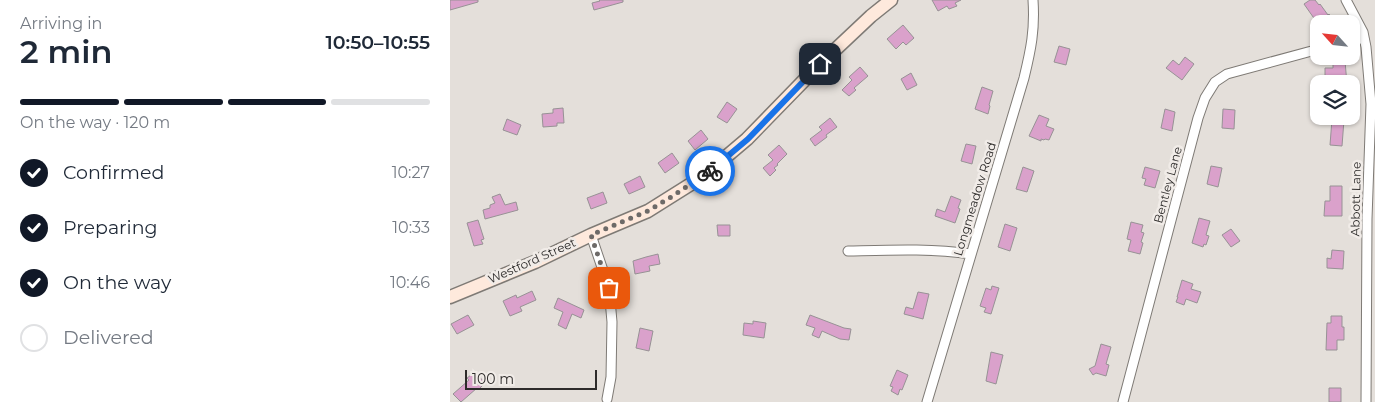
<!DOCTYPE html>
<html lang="en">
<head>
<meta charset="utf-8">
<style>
  body { margin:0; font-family:Montserrat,sans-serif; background:#f2f2f3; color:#1f2937; height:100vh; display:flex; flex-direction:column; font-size:19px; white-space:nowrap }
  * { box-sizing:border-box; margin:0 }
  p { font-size:16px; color:#747a83 }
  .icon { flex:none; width:28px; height:28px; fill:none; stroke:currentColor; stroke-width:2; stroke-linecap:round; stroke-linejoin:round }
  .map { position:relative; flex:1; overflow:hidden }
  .sheet { display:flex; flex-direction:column; background:#fff; width:450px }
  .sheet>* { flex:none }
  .needle { width:32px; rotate:297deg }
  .buttons { position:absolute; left:860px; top:15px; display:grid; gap:10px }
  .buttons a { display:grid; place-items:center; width:50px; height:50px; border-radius:10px; background:#fff; box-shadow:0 1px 4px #0004; font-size:25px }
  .scale { position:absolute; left:15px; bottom:12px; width:132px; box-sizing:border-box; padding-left:5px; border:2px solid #2d2b2a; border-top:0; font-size:14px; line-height:18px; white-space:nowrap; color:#2d2b2a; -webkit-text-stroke:4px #f1ece8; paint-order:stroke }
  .pin { position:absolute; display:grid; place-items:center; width:42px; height:42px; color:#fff; margin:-21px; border-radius:10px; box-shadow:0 2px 8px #0006 }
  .courier { position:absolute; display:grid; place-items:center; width:50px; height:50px; margin:-25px; border:4px solid #1a73e8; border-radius:50%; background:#fff; color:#222; box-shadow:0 1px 6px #0007 }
  .head em { font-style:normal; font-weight:600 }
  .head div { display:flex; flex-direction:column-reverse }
  .head { display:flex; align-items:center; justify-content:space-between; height:85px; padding:0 20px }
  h1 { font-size:32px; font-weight:600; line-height:38px }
  .bar { display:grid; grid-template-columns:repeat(4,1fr); gap:8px 5px; align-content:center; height:60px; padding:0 20px }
  .bar i { height:6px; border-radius:4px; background:#e0e1e3 }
  .bar .selected { background:#111827 }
  .bar p { grid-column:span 4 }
  ol { padding:0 20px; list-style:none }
  li { display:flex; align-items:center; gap:15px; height:55px }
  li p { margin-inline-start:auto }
  li .icon { padding:5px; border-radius:50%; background:#111827; color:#fff; stroke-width:4 }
  li:last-child { color:#747a83 }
  li i { width:28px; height:28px; border:2px solid #e0e1e3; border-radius:50% }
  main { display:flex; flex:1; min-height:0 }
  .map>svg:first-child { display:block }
  .building { fill:#daa1cb; stroke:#979295 }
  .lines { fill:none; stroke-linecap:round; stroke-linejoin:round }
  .street-casing { stroke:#7e7a75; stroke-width:11 }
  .secondary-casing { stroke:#7e7a75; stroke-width:15 }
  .street { stroke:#fff; stroke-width:9 }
  .secondary { stroke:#fee9dc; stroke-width:12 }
  .done { stroke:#6d6a68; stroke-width:5; stroke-dasharray:0 9 }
  .route { stroke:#1a73e8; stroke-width:6 }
  .labels { text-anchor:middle; stroke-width:5; stroke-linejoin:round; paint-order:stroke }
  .street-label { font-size:12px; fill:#2d2b2a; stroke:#f1ece8 }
</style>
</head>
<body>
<main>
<section class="sheet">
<div class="head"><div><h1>2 min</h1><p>Arriving in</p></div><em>10:50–10:55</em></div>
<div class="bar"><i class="selected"></i><i class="selected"></i><i class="selected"></i><i></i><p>On the way · 120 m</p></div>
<ol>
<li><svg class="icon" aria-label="check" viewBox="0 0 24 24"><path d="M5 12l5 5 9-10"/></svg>Confirmed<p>10:27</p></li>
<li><svg class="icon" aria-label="check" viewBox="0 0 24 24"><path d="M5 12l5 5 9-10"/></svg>Preparing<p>10:33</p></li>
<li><svg class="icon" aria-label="check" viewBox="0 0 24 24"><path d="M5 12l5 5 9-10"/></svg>On the way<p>10:46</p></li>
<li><i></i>Delivered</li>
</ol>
</section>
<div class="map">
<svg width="925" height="402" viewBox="0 0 925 402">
  <rect width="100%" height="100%" fill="#e4dfda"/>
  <path class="building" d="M 0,0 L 28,0 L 28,2 L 0,10 Z
    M 149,0 L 173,0 L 173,2 L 144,10 L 142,3 L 150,1 Z
    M 482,0 L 511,0 L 505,3 L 507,6 L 499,9 L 497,6 L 488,11 Z
    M 860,0 L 865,0 L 869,5 L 870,4 L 878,15 L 879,14 L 886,24 L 868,24 L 854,4 Z
    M 453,25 L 464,38 L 456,45 L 453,42 L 446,49 L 437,39 Z
    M 609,46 L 620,49 L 616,65 L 604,62 Z
    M 735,57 L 744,64 L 732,80 L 716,68 L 723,60 L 729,65 Z
    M 883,61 L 895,61 L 897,84 L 883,84 L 883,83 L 878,83 L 878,79 L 875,79 L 875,68 L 883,68 Z
    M 410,67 L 418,76 L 404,88 L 406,90 L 399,96 L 392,90 L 402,80 L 399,77 Z
    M 461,73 L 467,85 L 457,90 L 451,79 Z
    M 532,87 L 543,91 L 539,105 L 540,106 L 538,114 L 525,109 Z
    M 277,102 L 287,109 L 277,123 L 267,117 Z
    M 113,108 L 114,123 L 107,123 L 107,126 L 93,127 L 92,114 L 103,113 L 103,109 Z
    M 715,109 L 725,112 L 722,131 L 711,128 Z
    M 773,109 L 785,110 L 784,129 L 772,128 Z
    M 589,115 L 599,119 L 596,126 L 604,129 L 599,140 L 595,139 L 594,140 L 591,139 L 591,141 L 579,136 Z
    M 380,118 L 387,127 L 376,135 L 377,137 L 365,146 L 360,139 L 372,130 L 369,127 Z
    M 57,119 L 71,125 L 67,135 L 53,130 Z
    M 882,119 L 894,120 L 892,146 L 880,145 Z
    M 251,130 L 258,139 L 245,150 L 238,141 Z
    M 516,144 L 526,146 L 522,164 L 511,161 Z
    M 329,145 L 337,154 L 327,164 L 328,165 L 324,168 L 326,170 L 320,176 L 313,168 L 323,160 L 318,155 Z
    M 222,153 L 229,163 L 215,173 L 208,163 Z
    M 761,166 L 772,168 L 768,187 L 757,184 Z
    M 573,167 L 584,171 L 577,192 L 566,189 Z
    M 695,167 L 710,171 L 705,188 L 694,185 L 696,179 L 692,178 Z
    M 190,176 L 195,187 L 179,194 L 174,184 Z
    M 880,186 L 892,186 L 892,216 L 874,216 L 875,201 L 880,201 Z
    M 153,192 L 157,203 L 141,209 L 137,198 Z
    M 50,194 L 55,205 L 66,202 L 68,210 L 35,219 L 33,210 L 40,208 L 40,205 L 45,203 L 42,197 Z
    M 501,196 L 511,200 L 508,208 L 510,209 L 505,223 L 485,216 L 487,209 L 495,212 Z
    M 749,218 L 760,221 L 756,235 L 759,236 L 756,245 L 754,244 L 753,247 L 742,243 Z
    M 28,220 L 34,239 L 31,240 L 33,244 L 24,246 L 17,223 Z
    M 681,222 L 693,225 L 691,232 L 694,233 L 691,242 L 693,243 L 690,254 L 678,251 L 681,240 L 677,239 Z
    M 555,224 L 567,228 L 560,251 L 548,247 Z
    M 267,225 L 280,225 L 280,236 L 268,236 Z
    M 781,229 L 790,241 L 781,247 L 772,235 Z
    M 882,250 L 894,251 L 893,269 L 877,268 L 877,258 L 881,259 Z
    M 208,254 L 210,264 L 199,266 L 200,271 L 185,274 L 183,261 L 196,257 Z
    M 732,280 L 743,284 L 741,289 L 751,292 L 747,303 L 736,299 L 734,305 L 726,302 L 728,297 L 727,297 Z
    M 542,286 L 549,288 L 541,314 L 534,312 L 536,308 L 530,306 L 536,288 L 541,290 Z
    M 82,291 L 86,300 L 70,307 L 72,311 L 60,316 L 53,301 L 66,295 L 67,298 Z
    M 468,292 L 479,294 L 473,319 L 454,314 L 456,307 L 463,309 Z
    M 108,298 L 134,310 L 131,318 L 122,314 L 116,329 L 108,325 L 113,312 L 104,308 Z
    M 18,315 L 24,325 L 7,334 L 1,324 Z
    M 360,315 L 394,328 L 401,329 L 399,340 L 390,339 L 372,331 L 369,338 L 362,335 L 365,328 L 356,325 Z
    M 881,316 L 892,316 L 892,327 L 894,327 L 894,340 L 887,340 L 887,350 L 876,350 L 877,323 L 881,323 Z
    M 303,321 L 316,323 L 314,338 L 293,335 L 294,323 L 303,324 Z
    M 190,328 L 203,331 L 199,351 L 186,348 Z
    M 651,344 L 661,347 L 656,364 L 659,365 L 656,376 L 646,373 L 643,375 L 639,369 L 645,366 Z
    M 541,352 L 553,355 L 546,384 L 536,381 Z
    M 447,370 L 458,375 L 452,390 L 450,389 L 448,395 L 441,391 L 443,387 L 440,386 Z
    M 25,372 L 35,383 L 28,390 L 27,388 L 11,402 L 3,394 L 19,380 L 17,378 Z
    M 879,388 L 891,388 L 891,402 L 879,402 Z"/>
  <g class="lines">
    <g class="street-casing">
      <path id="street" d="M 896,0 L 913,32 L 916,47 L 921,104 L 917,219 L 916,402
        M 901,41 L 914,38
        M 141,235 L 159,288 L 162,322 L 161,377 L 157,399
        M 398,251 C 439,250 481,248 521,254
        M 477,402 L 574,78 C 581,49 585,30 583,0
        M 673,402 L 748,118 L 755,98 L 765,82 L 777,74 L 869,49"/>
    </g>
    <g class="secondary-casing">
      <path id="secondary" d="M 0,297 L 85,262 L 141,235 L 198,211 L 241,184 L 258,172 L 297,139 L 370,64 L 421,16 L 441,0"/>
    </g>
    <use href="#street" class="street"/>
    <use href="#secondary" class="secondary"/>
  </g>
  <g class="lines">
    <path class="done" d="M 159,288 L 141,235 L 198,211 L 221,197 L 260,171"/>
    <path class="route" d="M 260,171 L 298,139 L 370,64"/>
  </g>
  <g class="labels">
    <g class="street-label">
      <text transform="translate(718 185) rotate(-75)" y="4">Bentley Lane</text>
      <text transform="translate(525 199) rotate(-73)" y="4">Longmeadow Road</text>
      <text transform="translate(906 199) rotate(-89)" y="4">Abbott Lane</text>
      <text transform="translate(82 261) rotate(-24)" y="4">Westford Street</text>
    </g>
  </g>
</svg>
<div class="buttons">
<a><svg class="needle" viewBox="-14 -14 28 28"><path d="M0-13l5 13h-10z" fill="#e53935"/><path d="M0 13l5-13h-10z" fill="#747a83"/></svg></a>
<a><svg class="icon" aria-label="layers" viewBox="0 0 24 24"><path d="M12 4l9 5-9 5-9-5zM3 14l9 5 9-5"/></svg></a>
</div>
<div class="scale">100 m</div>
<div class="pin" style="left:159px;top:288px;background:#ea580c"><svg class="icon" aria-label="bag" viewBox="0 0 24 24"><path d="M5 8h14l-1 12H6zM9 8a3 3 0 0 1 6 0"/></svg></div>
<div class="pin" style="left:370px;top:64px;background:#1f2937"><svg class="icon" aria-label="home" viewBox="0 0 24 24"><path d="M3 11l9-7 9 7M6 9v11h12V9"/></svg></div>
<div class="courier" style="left:260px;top:171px"><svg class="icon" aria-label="bike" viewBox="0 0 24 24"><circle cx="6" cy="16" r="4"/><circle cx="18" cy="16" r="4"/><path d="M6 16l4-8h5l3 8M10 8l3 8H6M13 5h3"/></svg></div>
</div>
</main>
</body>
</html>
